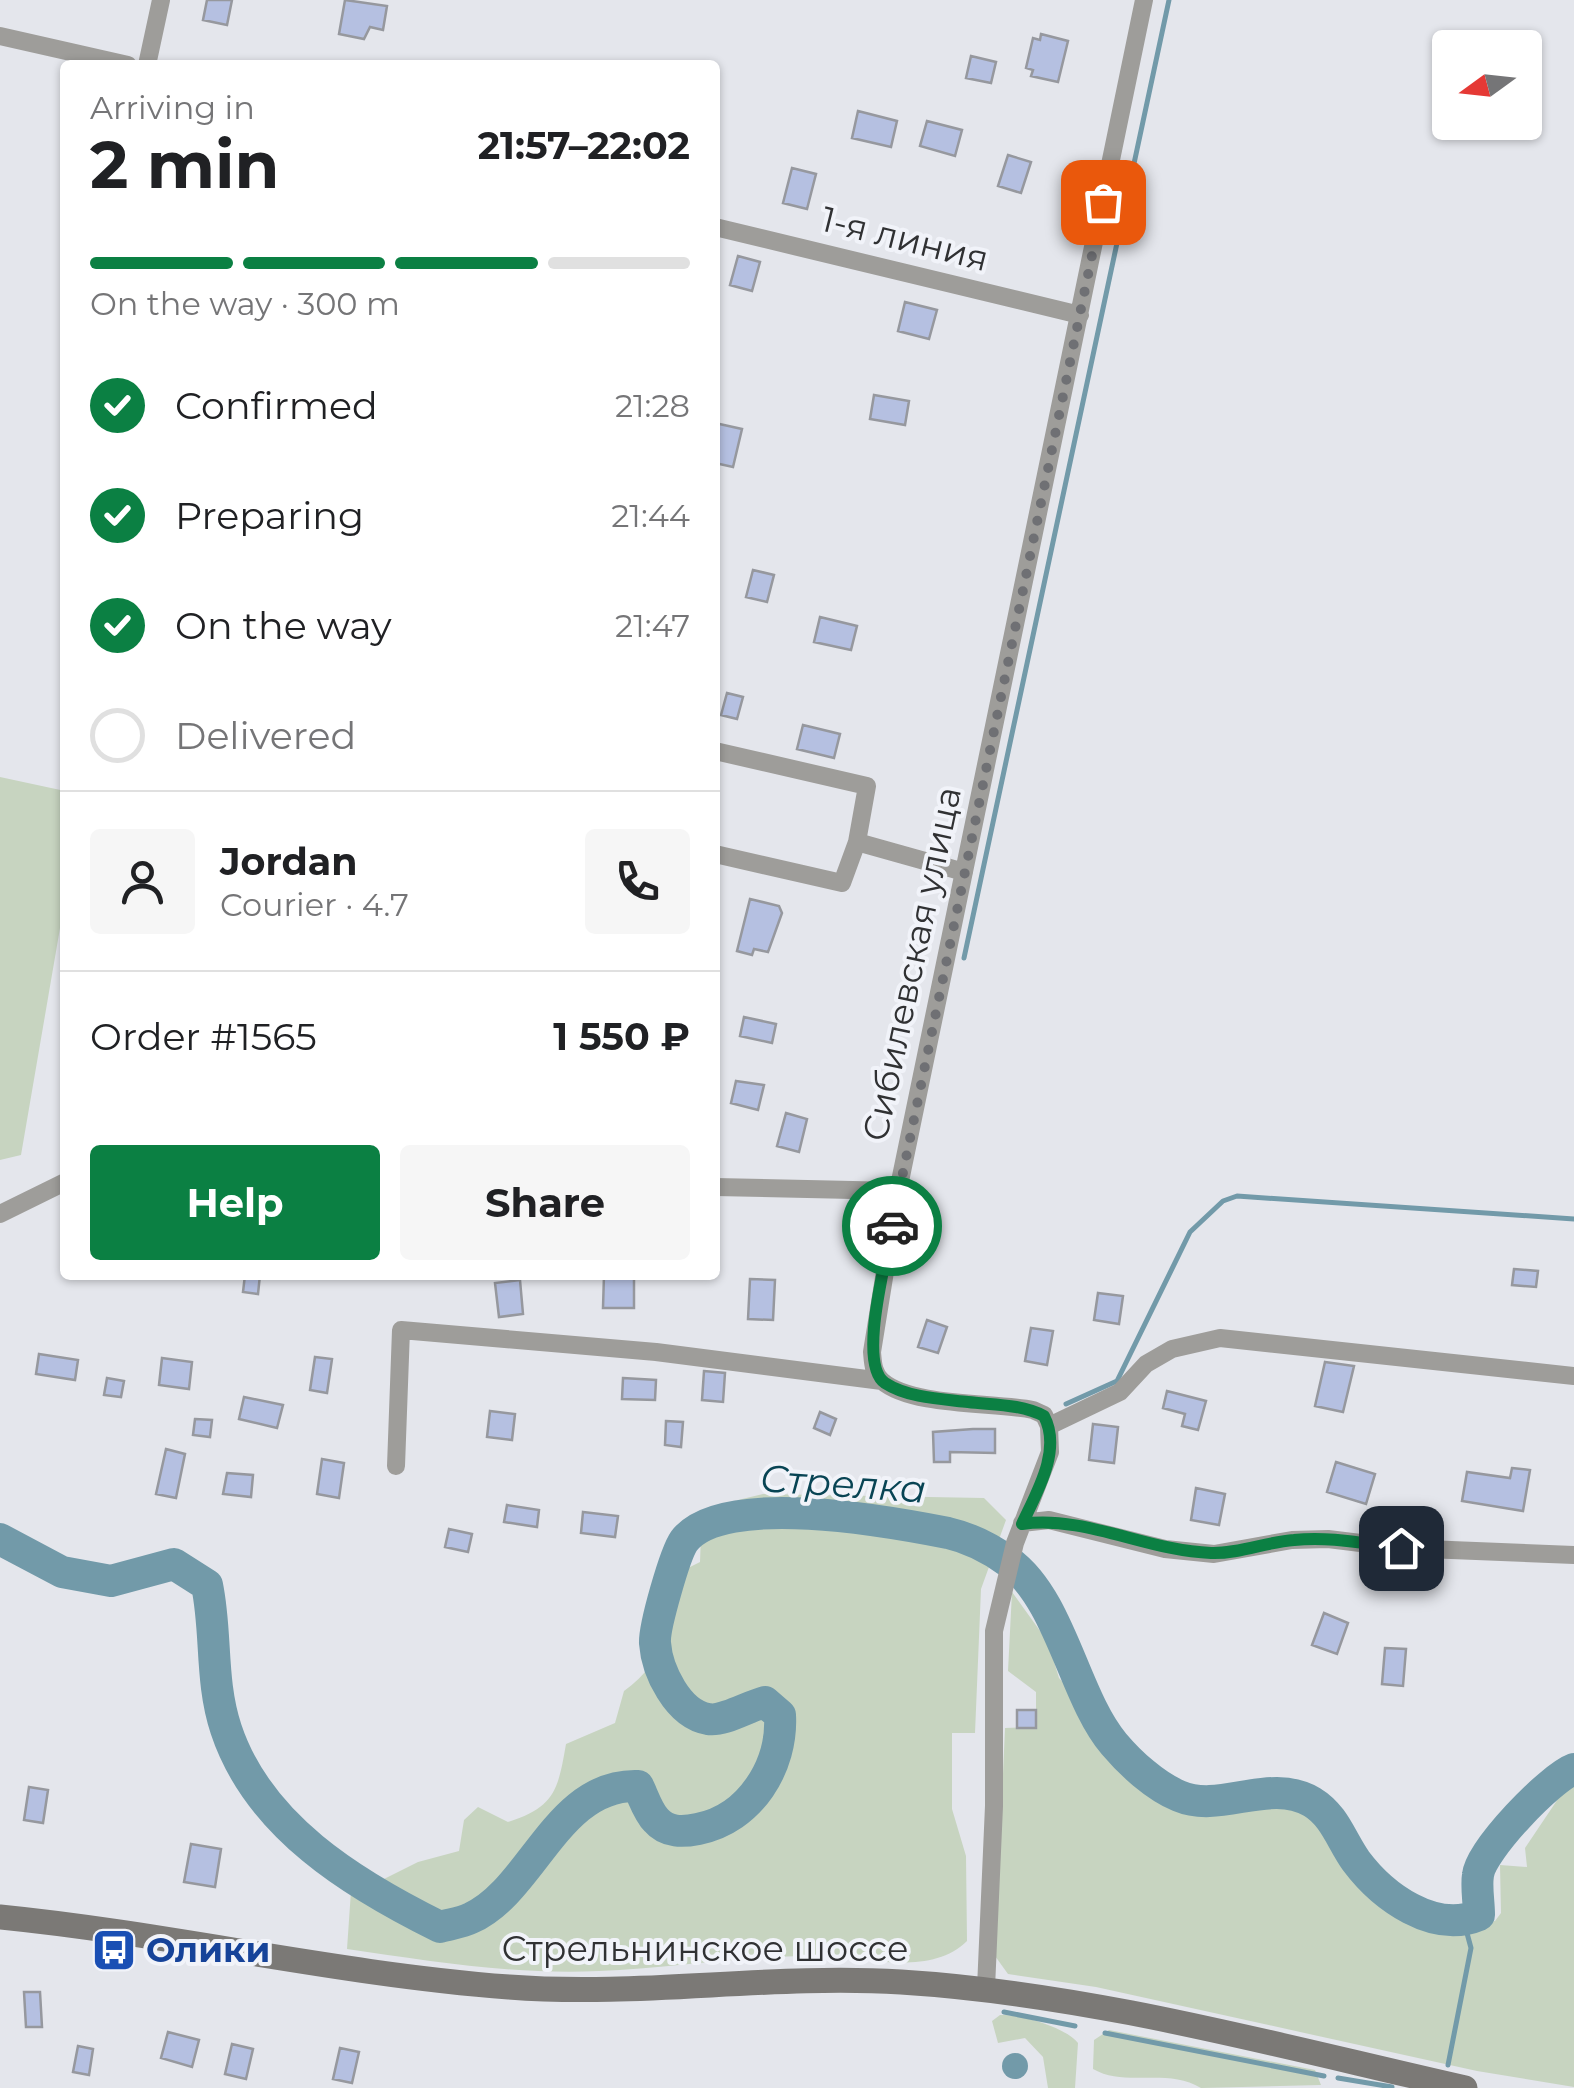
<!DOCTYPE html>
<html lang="en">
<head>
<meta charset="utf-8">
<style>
  body { margin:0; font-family:Montserrat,sans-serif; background:#f6f6f6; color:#202124; height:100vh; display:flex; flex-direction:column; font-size:38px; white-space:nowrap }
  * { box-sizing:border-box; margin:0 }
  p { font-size:32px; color:#757577 }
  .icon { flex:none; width:55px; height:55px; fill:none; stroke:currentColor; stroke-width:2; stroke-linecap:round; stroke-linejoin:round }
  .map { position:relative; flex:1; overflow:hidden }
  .details { position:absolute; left:60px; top:60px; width:660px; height:1220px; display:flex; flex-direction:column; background:#fff; border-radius:10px; box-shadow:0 2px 8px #0004 }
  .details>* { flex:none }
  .needle { width:65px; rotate:255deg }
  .buttons { position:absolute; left:1432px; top:30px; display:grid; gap:20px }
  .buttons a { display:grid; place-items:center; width:110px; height:110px; border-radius:10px; background:#fff; box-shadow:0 2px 8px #0004; font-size:50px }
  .pin { position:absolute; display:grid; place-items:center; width:85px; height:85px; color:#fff; margin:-42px; border-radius:20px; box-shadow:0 5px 15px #0006 }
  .courier { position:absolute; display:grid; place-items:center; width:100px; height:100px; margin:-50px; border:8px solid #0b8043; border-radius:50%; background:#fff; color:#222; box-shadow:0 2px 12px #0007 }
  .headline em { font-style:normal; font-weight:700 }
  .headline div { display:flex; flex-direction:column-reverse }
  .headline { display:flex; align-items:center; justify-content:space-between; height:170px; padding:0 30px }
  h1 { font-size:65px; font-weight:700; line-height:75px }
  .bar { display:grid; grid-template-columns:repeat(4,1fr); gap:15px 10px; align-content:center; height:120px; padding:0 30px }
  .bar i { height:12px; border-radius:8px; background:#e0e0e0 }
  .bar .on { background:#0b8043 }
  .bar p { grid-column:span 4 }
  .line { display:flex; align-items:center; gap:25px; padding:0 30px; border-top:2px solid #e0e0e0 }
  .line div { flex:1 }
  .round { display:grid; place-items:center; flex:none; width:105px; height:105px; border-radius:10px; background:#f6f6f6 }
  ol { padding:0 30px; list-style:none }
  li { display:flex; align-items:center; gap:30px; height:110px }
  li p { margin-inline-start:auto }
  li .icon { padding:10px; border-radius:50%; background:#0b8043; color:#fff; stroke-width:4 }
  li:last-child { color:#757577 }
  li i { width:55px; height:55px; border:5px solid #e0e0e0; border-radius:50% }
  .action { display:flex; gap:20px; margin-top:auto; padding:20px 30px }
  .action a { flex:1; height:115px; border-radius:10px; background:#0b8043; color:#fff; font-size:40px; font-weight:700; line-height:115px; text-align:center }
  .action a+a { background:#f6f6f6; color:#202124 }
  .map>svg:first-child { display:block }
  .green { fill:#c7d4c0 }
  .water { fill:#729aa9 }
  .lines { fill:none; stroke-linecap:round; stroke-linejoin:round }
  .stream { stroke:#729aa9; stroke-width:5 }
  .river { stroke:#729aa9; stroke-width:32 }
  .building { fill:#b5c0e1; stroke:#96989e; stroke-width:2.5 }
  .street { stroke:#9e9d9a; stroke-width:18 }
  .secondary { stroke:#7b7976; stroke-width:25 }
  .done { stroke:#6f7074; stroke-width:10; stroke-dasharray:0 18 }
  .route { stroke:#0b8043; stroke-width:12 }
  .labels { text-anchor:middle; stroke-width:8; stroke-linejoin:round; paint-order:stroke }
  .street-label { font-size:35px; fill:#303133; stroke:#f1f3f9 }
  .transit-label { font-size:35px; font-weight:bold; fill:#164399; stroke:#f1f3f9; text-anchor:start }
  .water-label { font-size:38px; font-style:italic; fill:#084454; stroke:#f1f3f9 }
</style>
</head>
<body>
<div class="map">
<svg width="1574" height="2088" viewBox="0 0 1574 2088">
  <rect width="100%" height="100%" fill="#e4e6ec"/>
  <path class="green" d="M 0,777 L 65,791 L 65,899 L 21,1155 L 0,1160 Z
    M 763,1494 L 984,1498 L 1006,1520 L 981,1589 L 975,1733 L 952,1733 L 952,1809 L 966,1856 L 967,1941 C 930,1978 862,1956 813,1956 C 742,1956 670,1968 599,1971 C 514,1975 430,1961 347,1949 L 351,1891 L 392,1919 L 381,1906 L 382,1880 L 418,1862 L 459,1851 L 464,1820 L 478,1807 L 508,1822 C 555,1807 558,1790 566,1744 L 615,1723 L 624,1691 C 670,1659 663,1622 680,1572 L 700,1562 L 701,1534 L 738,1500 Z
    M 1012,1592 L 1048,1642 L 1059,1678 L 1085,1706 L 1100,1740 L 1155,1794 L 1191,1810 L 1277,1800 L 1298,1805 L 1333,1832 L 1355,1870 L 1371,1887 L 1404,1911 L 1443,1930 L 1495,1921 L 1501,1913 L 1500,1865 L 1527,1867 L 1525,1848 L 1574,1775 L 1574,2087 L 1477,2071 L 1096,1987 L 1008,1974 L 995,1956 L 1005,1728 L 1036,1727 L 1036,1692 L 1008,1671 Z
    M 1000,2015 C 1021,2014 1065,2027 1078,2043 L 1075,2088 L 1048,2088 L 1043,2057 L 1025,2038 L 998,2043 L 992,2021 Z
    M 1109,2030 L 1315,2070 L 1321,2085 L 1201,2088 C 1166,2067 1126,2088 1093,2069 L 1094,2040 Z"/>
  <path class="water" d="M1002 2066a13 13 0 1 1 26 0a13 13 0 1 1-26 0Z"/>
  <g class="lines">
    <path class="stream" d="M 964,958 L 1169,0
      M 1066,1404 L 1117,1381 L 1190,1232 L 1223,1201 L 1237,1196 L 1574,1219
      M 1004,2012 L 1075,2026
      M 1105,2033 L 1324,2076
      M 1448,2065 L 1471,1948 L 1464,1922
      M 1338,2078 L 1392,2087"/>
    <path class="river" d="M 0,1539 L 62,1572 L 111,1581 L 174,1564 L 207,1585 C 217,1633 210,1681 226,1729 C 258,1826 353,1884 440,1927 C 450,1924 461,1923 471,1918 C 533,1890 557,1783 638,1786 C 643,1796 648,1812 656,1820 C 667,1833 683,1832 698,1829 C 750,1819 783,1766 780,1715 L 765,1702 C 749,1706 723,1722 708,1719 C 678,1714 657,1671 655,1643 C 654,1627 675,1554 684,1541 C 722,1490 892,1522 948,1533 C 970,1538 991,1549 1009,1562 C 1061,1600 1074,1697 1114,1744 C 1130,1763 1155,1786 1179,1796 C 1221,1814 1269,1777 1312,1802 C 1335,1816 1341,1840 1356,1861 C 1383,1897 1434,1934 1479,1915 C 1479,1902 1476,1887 1478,1875 C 1481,1850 1550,1778 1574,1769"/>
  </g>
  <path class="building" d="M 207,0 L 232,0 L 227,25 L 203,20 Z
    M 345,0 L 387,6 L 383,30 L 370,27 L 364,39 L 339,34 Z
    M 1041,34 L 1068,41 L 1058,82 L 1031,76 L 1033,70 L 1026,68 L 1033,38 L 1040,40 Z
    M 971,56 L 996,62 L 991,83 L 966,78 Z
    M 858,111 L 897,121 L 891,147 L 852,138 Z
    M 927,121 L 962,130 L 955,156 L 920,146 Z
    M 1008,155 L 1031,162 L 1021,193 L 998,186 Z
    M 792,168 L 816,174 L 807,209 L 783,203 Z
    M 738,256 L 760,262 L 752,291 L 730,285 Z
    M 905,302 L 937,310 L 929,339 L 898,331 Z
    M 874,395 L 909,401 L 905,425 L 870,419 Z
    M 715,423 L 742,429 L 733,467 L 715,463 Z
    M 753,570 L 774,575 L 767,602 L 746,597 Z
    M 820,617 L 857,626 L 851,650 L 814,642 Z
    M 727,693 L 743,697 L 737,719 L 721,715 Z
    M 803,725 L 840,734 L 834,758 L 797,749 Z
    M 750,899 L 779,906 L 782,913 L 768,952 L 754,949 L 752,955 L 737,951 Z
    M 744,1017 L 776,1024 L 772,1043 L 740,1036 Z
    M 736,1081 L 764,1085 L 758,1110 L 731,1103 Z
    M 786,1113 L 807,1119 L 799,1152 L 777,1146 Z
    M 1514,1269 L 1538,1271 L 1536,1287 L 1512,1285 Z
    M 245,1275 L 260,1275 L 258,1294 L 243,1292 Z
    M 604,1275 L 634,1275 L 634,1308 L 603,1308 Z
    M 750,1279 L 775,1280 L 773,1320 L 748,1319 Z
    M 520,1280 L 523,1314 L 499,1317 L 495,1283 Z
    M 1098,1293 L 1123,1296 L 1119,1324 L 1094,1320 Z
    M 927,1320 L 947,1327 L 938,1353 L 918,1347 Z
    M 1031,1328 L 1053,1331 L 1047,1365 L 1025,1361 Z
    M 39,1354 L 78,1360 L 75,1380 L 36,1374 Z
    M 315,1357 L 332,1359 L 327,1393 L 310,1390 Z
    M 162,1358 L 192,1362 L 189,1389 L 159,1385 Z
    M 1325,1362 L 1354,1366 L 1343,1412 L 1315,1406 Z
    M 704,1371 L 725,1373 L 723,1402 L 702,1400 Z
    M 107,1378 L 124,1381 L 121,1397 L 104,1395 Z
    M 623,1378 L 656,1380 L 655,1400 L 622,1399 Z
    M 1167,1391 L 1206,1401 L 1198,1430 L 1182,1426 L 1185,1414 L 1163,1408 Z
    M 244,1397 L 283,1405 L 277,1428 L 239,1419 Z
    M 490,1411 L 515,1414 L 512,1440 L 487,1437 Z
    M 820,1412 L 836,1419 L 830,1435 L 814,1428 Z
    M 195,1419 L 212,1420 L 210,1437 L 193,1435 Z
    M 666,1421 L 683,1422 L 681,1447 L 665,1445 Z
    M 1093,1424 L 1118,1427 L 1114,1463 L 1089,1460 Z
    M 973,1429 L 995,1429 L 995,1453 L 950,1452 L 950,1462 L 934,1462 L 933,1432 Z
    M 166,1449 L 185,1454 L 176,1498 L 156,1494 Z
    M 322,1459 L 344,1463 L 339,1498 L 317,1494 Z
    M 1336,1462 L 1375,1474 L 1366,1504 L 1327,1492 Z
    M 1512,1468 L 1530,1470 L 1523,1511 L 1462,1501 L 1467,1472 L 1510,1478 Z
    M 227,1473 L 253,1475 L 251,1497 L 223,1494 Z
    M 1196,1488 L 1225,1494 L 1219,1525 L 1191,1520 Z
    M 507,1505 L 539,1510 L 537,1527 L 504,1522 Z
    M 583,1512 L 618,1516 L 615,1537 L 581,1533 Z
    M 449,1529 L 472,1534 L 468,1552 L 445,1547 Z
    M 1324,1613 L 1348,1623 L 1337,1654 L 1312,1645 Z
    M 1385,1648 L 1406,1649 L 1403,1686 L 1382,1684 Z
    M 1017,1710 L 1036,1710 L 1036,1728 L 1017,1728 Z
    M 29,1787 L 48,1790 L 43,1823 L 24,1820 Z
    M 191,1844 L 221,1849 L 215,1887 L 184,1882 Z
    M 24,1992 L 40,1992 L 42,2027 L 26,2027 Z
    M 168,2032 L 199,2040 L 192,2067 L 161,2058 Z
    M 232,2044 L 253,2049 L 246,2079 L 225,2074 Z
    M 78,2046 L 93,2049 L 89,2075 L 73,2072 Z
    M 340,2048 L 359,2052 L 352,2083 L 333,2079 Z"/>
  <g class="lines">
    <path class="street" d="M 0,36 L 128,65
      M 147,65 L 161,0
      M 715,227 L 1080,315
      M 715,751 L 867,786 L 857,842
      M 715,854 L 842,883 L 857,842 L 964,872
      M 715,1187 L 898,1191
      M 0,1214 L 65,1182
      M 1049,1426 L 1120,1392 L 1146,1364 L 1172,1349 L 1220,1338 L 1574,1376
      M 396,1466 L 401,1330 L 656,1352 L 882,1381
      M 1022,1523 L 1049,1520 L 1165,1549 L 1214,1554 L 1292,1540 L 1328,1539 L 1401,1548 L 1574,1555
      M 986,1988 L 994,1806 L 994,1631 L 1015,1543 L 1050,1452 L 1049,1426 L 1044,1415 L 1033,1410 C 995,1402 912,1407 882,1381 C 873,1373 873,1363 872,1352 L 898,1191 L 1144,0"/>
    <path class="secondary" d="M 0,1917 C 170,1934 338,1974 509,1987 C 640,1997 770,1974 901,1982 C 1092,1994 1279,2046 1465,2088"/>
  </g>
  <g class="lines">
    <path class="done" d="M 892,1226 L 1103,202"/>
    <path class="route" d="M 892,1226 C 887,1258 857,1364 885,1383 C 908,1398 942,1399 968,1402 C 994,1405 1021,1404 1044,1416 C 1062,1450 1037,1492 1022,1524 C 1085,1515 1147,1551 1211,1553 C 1239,1554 1266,1542 1294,1540 C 1330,1536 1366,1544 1401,1548"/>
  </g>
  <defs>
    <g id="bus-square" transform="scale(2.25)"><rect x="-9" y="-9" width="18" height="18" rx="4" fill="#1a4fb4" stroke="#f1f3f9"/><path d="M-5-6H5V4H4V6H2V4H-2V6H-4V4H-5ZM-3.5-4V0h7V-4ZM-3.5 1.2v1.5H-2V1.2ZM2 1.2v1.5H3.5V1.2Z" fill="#fff"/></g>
  </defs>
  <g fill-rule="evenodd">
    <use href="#bus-square" x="114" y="1950"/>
  </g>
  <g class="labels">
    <g class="street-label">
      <text transform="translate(905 239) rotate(14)" y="12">1-я линия</text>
      <text transform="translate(912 964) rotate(-78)" y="12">Сибилевская улица</text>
      <text x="705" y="1961">Стрельнинское шоссе</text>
    </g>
    <g class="transit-label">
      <text x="146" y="1962">Олики</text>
    </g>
    <g class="water-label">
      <text transform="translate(843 1484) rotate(4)" y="13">Стрелка</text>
    </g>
  </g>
</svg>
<div class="buttons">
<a><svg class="needle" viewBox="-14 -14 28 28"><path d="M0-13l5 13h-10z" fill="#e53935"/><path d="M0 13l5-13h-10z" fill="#757577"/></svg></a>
</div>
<div class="pin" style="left:1103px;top:202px;background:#ea580c"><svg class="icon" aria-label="bag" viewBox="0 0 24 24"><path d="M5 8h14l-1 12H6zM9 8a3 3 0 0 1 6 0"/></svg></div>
<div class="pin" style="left:1401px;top:1548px;background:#1f2937"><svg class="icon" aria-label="home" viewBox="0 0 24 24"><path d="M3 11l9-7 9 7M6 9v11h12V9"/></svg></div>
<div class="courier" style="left:892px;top:1226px"><svg class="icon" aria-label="car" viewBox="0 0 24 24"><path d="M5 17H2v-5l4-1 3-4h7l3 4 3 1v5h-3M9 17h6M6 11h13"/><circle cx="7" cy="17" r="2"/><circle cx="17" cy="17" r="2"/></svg></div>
<section class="details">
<div class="headline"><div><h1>2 min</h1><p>Arriving in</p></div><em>21:57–22:02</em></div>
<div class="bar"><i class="on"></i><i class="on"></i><i class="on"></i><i></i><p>On the way · 300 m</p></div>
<ol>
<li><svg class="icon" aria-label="check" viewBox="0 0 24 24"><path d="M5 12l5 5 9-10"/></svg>Confirmed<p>21:28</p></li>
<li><svg class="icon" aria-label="check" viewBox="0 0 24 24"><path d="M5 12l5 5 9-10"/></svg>Preparing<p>21:44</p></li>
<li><svg class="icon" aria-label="check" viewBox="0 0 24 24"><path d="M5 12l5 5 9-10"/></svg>On the way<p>21:47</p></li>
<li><i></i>Delivered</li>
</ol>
<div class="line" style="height:180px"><a class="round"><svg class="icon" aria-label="person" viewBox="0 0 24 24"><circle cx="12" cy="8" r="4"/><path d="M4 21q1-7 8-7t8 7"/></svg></a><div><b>Jordan</b><p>Courier · 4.7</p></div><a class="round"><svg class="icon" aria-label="phone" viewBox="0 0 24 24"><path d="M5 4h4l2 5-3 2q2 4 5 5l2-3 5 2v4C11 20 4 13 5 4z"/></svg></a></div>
<div class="line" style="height:130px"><div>Order #1565</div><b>1 550 ₽</b></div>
<div class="action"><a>Help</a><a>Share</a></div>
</section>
</div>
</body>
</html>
